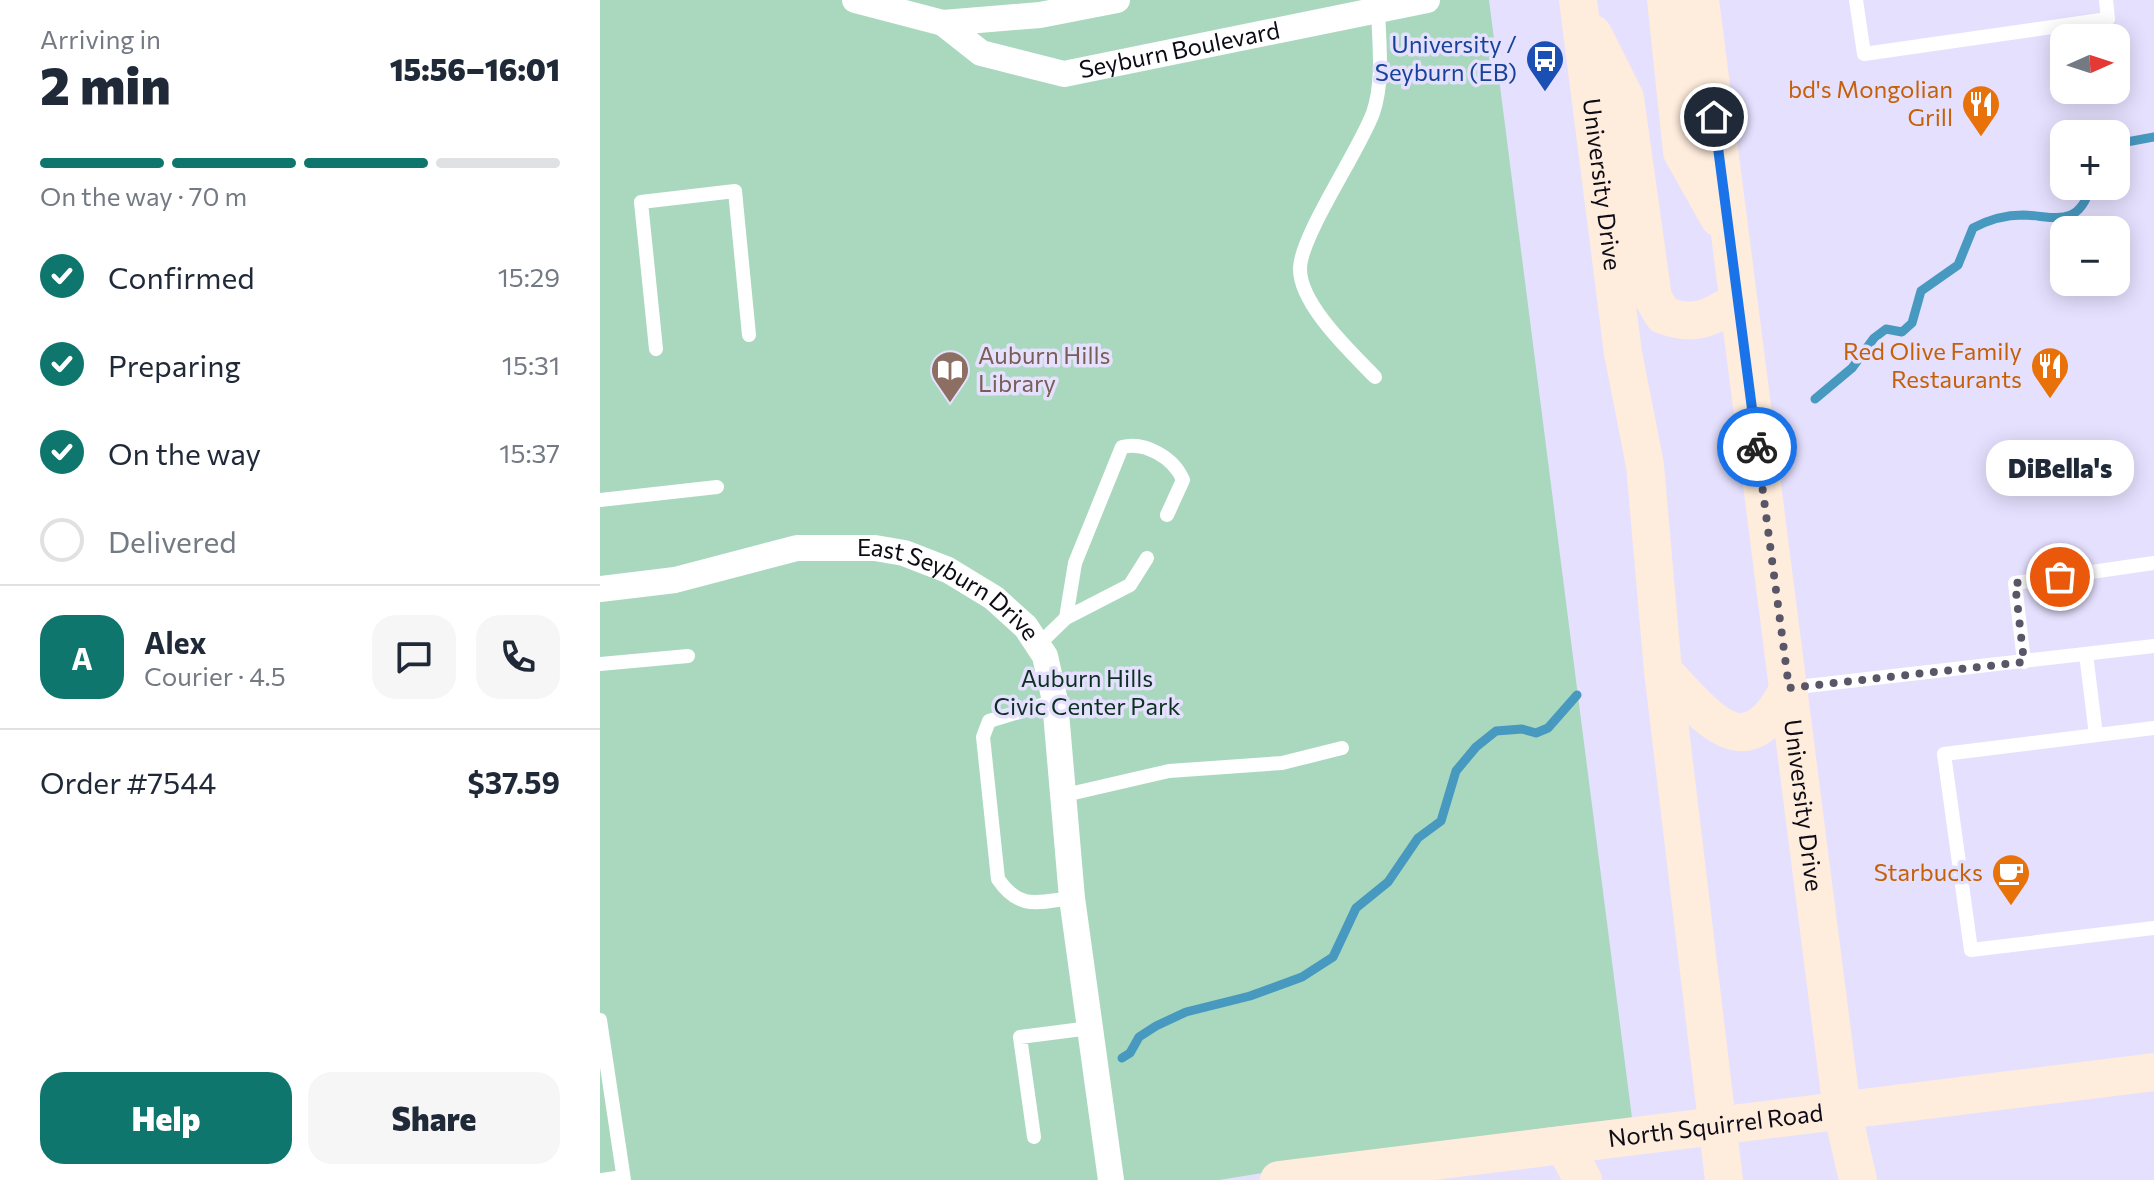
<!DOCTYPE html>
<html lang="en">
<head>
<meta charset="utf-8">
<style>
  body { margin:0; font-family:Commissioner,sans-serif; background:#f6f6f7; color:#1f2937; height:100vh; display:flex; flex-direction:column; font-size:30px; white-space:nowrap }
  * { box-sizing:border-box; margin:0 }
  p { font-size:26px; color:#747a83 }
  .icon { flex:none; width:44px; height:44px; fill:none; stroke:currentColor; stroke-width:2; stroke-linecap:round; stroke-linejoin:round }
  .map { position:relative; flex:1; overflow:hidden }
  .sheet { display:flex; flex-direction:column; background:#fff; width:600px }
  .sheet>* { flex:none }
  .needle { width:52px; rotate:87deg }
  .fabs { position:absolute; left:1450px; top:24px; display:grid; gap:16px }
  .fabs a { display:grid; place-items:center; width:80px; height:80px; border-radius:16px; background:#fff; box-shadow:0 4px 20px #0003; font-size:40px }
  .pin { position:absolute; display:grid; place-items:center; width:68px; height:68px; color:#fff; margin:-34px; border:4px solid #fff; border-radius:50%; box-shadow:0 2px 8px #0007 }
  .courier { position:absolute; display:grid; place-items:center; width:80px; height:80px; margin:-40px; border:6px solid #1a73e8; border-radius:50%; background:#fff; color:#222; box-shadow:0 2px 10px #0007 }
  .bubble { position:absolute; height:56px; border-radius:24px; background:#fff; box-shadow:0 4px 20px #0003; font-size:26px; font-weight:800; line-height:56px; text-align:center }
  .summary em { font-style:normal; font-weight:800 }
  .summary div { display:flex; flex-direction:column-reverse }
  .summary { display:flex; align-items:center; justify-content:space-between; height:136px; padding:0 40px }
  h1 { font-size:52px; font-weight:800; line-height:60px }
  .bar { display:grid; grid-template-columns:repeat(4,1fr); gap:12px 8px; align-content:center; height:96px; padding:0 40px }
  .bar i { height:10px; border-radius:6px; background:#e0e1e3 }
  .bar .current { background:#0f766e }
  .bar p { grid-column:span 4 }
  .line { display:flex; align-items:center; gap:20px; padding:0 40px; border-top:2px solid #e0e1e3 }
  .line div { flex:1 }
  .round { display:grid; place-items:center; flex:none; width:84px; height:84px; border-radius:24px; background:#f6f6f7 }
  ol { padding:0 40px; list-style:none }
  li { display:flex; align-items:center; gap:24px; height:88px }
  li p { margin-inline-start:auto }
  li .icon { padding:8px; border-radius:50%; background:#0f766e; color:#fff; stroke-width:4 }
  li:last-child { color:#747a83 }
  li i { width:44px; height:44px; border:4px solid #e0e1e3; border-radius:50% }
  .action { display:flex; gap:16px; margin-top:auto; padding:16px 40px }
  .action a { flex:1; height:92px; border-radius:24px; background:#0f766e; color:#fff; font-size:32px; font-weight:800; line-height:92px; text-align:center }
  .action a+a { background:#f6f6f7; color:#1f2937 }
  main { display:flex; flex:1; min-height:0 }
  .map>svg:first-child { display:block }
  .green { fill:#a9d8bf }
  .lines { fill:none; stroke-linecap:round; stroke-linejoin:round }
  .stream { stroke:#4799bf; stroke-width:9 }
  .lane { stroke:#fff; stroke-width:14 }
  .street { stroke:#fff; stroke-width:26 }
  .secondary { stroke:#feecdc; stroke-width:38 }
  .done { stroke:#595667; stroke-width:8; stroke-dasharray:0 14.4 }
  .route { stroke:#1a73e8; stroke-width:10 }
  .labels { text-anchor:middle; stroke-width:7; stroke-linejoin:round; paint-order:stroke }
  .transit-label { font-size:24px; fill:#164399; stroke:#e5e0fe; text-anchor:end }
  .street-label { font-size:24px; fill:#0d0b15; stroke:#e5e0fe }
  .food-label { font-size:24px; fill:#c56008; stroke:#e5e0fe; text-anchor:end }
  .education-label { font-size:24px; fill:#785e54; stroke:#e5e0fe; text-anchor:start }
  .park-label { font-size:24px; fill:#0d3121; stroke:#e5e0fe }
</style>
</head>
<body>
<main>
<section class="sheet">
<div class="summary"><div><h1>2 min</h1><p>Arriving in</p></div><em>15:56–16:01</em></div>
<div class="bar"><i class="current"></i><i class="current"></i><i class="current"></i><i></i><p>On the way · 70 m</p></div>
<ol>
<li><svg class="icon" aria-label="check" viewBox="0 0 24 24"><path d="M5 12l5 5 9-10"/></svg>Confirmed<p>15:29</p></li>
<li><svg class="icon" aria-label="check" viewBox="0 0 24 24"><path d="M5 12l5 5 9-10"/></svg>Preparing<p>15:31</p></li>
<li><svg class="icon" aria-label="check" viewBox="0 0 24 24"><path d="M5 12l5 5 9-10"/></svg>On the way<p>15:37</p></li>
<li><i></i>Delivered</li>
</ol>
<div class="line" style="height:144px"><b class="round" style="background:#0f766e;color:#fff">A</b><div><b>Alex</b><p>Courier · 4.5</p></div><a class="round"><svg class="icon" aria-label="chat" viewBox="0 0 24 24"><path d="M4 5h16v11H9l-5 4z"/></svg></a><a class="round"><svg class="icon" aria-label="phone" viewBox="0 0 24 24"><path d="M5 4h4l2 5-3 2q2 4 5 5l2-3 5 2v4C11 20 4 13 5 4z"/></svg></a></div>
<div class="line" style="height:104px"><div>Order #7544</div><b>$37.59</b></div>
<div class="action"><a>Help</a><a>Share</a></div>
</section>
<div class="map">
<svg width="1554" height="1180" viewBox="0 0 1554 1180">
  <rect width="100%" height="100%" fill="#e5e0fe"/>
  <path class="green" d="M 0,0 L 889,0 L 1032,1118 L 944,1128 L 619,1180 L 0,1180 Z"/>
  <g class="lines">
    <path class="stream" d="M 1516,144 L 1554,137
      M 1215,399 L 1252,368 L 1274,338 L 1286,329 L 1302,332 L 1312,323 L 1321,291 L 1358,265 L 1373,228 C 1388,220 1406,215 1423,215 C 1455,216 1478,229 1491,186
      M 522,1058 L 530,1053 L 539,1037 L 556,1026 L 586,1012 L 650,996 L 702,977 L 733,957 L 756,908 L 788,882 L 818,838 L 841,821 L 856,771 L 876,747 L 896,731 L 922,729 L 936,733 L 948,728 L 977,695"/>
    <path class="lane" d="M 1256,0 L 1264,54 L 1508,19 L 1506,0
      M 56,349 L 41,202 L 135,191 L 149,335
      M 775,377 C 751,352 699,304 700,268 C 701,235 759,151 773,113 C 784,81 779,43 778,9
      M 0,500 L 117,487
      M 466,618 L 530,585 L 547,558
      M 439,644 L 466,618 L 475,563 L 522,447 C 545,441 574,458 583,480 L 567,515
      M 1486,654 L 1496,735
      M 1424,662 L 1415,583 L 1554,563
      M 0,664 L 88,656
      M 1189,688 L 1554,646
      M 455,701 L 389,721 L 383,737 L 398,879 C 420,911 438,902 472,898
      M 1554,728 L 1344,754 L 1371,950 L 1554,928
      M 465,795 L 569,771 L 682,763 L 742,748
      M 0,1020 L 24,1180
      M 434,1137 L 420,1037 L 490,1028
      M 2,1180 L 23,1177"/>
    <g class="street">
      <path d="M 255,0 L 343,23 L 440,15 L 517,0"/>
      <path id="s1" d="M 343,23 L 381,53 L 464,74 L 827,0"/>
      <path id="s2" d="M 0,589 L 75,580 L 197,548 L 275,548 L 304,553 L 348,570 L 394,598 L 426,627 L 445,656 L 455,701 L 472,898 L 511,1180"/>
    </g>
    <g class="secondary">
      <path id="s3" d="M 978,0 L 1023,353 L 1045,465 L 1063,671 L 1124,1180"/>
      <path d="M 1066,0 L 1082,152 L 1119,218"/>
      <path id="s4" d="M 1100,0 L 1242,1110 L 1258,1180"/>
      <path d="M 993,34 L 1025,98 L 1053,298 L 1063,315 C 1095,327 1109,318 1137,302"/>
      <path d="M 1063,671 C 1108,717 1145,773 1189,688"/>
      <path d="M 964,1145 L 983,1180"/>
      <path id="s5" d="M 679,1180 L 1554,1072"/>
    </g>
  </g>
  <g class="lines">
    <path class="done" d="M 1157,447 L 1189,688 L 1424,662 L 1415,583 L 1460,577"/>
    <path class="route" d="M 1114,117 L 1157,447"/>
  </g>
  <defs>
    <g id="bus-pin" transform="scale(2)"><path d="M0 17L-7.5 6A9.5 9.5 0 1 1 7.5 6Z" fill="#1a4fb4" stroke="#e5e0fe"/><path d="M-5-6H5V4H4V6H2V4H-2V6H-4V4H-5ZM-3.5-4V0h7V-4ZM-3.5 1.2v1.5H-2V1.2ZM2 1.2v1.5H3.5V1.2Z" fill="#fff"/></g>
    <g id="restaurant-pin" transform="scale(2)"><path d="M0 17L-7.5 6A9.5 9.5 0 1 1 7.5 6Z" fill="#e8710a" stroke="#e5e0fe"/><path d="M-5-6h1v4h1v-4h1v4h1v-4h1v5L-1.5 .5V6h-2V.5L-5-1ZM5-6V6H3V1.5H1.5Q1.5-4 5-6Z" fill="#fff"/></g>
    <g id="library-pin" transform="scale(2)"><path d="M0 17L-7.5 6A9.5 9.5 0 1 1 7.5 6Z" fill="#8d6e63" stroke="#e5e0fe"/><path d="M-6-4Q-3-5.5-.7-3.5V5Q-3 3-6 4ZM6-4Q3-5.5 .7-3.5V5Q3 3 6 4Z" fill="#fff"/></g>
    <g id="cafe-pin" transform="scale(2)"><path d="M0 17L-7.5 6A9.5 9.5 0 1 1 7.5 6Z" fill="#e8710a" stroke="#e5e0fe"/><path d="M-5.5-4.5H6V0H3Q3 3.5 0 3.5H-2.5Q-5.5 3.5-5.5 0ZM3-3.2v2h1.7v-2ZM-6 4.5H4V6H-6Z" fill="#fff"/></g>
  </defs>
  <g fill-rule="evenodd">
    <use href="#bus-pin" x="945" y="59"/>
    <use href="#restaurant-pin" x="1381" y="104"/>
    <use href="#restaurant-pin" x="1450" y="366"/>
    <use href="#library-pin" x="350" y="370"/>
    <use href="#cafe-pin" x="1411" y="873"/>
  </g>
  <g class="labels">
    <g class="transit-label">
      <text x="917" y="53">University /<tspan x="917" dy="28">Seyburn (EB)</tspan></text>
    </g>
    <g class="street-label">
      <text dy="8" stroke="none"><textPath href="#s1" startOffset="252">Seyburn Boulevard</textPath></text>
      <text dy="8" stroke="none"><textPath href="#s3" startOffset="186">University Drive</textPath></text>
      <text dy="8" stroke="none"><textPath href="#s2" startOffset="364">East Seyburn Drive</textPath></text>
      <text dy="8" stroke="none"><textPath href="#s4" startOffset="812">University Drive</textPath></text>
      <text dy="8" stroke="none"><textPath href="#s5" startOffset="440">North Squirrel Road</textPath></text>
    </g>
    <g class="food-label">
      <text x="1353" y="98">bd's Mongolian<tspan x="1353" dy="28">Grill</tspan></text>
      <text x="1422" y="360">Red Olive Family<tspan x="1422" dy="28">Restaurants</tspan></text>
      <text x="1383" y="881">Starbucks</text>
    </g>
    <g class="education-label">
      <text x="378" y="364">Auburn Hills<tspan x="378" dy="28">Library</tspan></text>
    </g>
    <g class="park-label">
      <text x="487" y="687">Auburn Hills<tspan x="487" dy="28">Civic Center Park</tspan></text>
    </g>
  </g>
</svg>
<div class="fabs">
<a><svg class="needle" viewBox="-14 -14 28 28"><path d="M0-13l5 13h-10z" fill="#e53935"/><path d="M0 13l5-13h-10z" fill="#747a83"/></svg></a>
<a>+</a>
<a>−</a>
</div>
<div class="pin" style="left:1460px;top:577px;background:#ea580c"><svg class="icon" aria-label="bag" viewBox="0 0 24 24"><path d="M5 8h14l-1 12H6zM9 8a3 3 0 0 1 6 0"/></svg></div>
<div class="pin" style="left:1114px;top:117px;background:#1f2937"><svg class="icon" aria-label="home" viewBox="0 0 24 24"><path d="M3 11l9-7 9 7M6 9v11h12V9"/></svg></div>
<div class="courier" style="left:1157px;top:447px"><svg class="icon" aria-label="bike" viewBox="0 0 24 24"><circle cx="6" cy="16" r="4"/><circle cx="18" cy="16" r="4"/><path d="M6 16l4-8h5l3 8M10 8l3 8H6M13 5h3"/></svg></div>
<div class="bubble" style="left:1386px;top:440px;width:148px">DiBella's</div>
</div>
</main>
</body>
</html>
